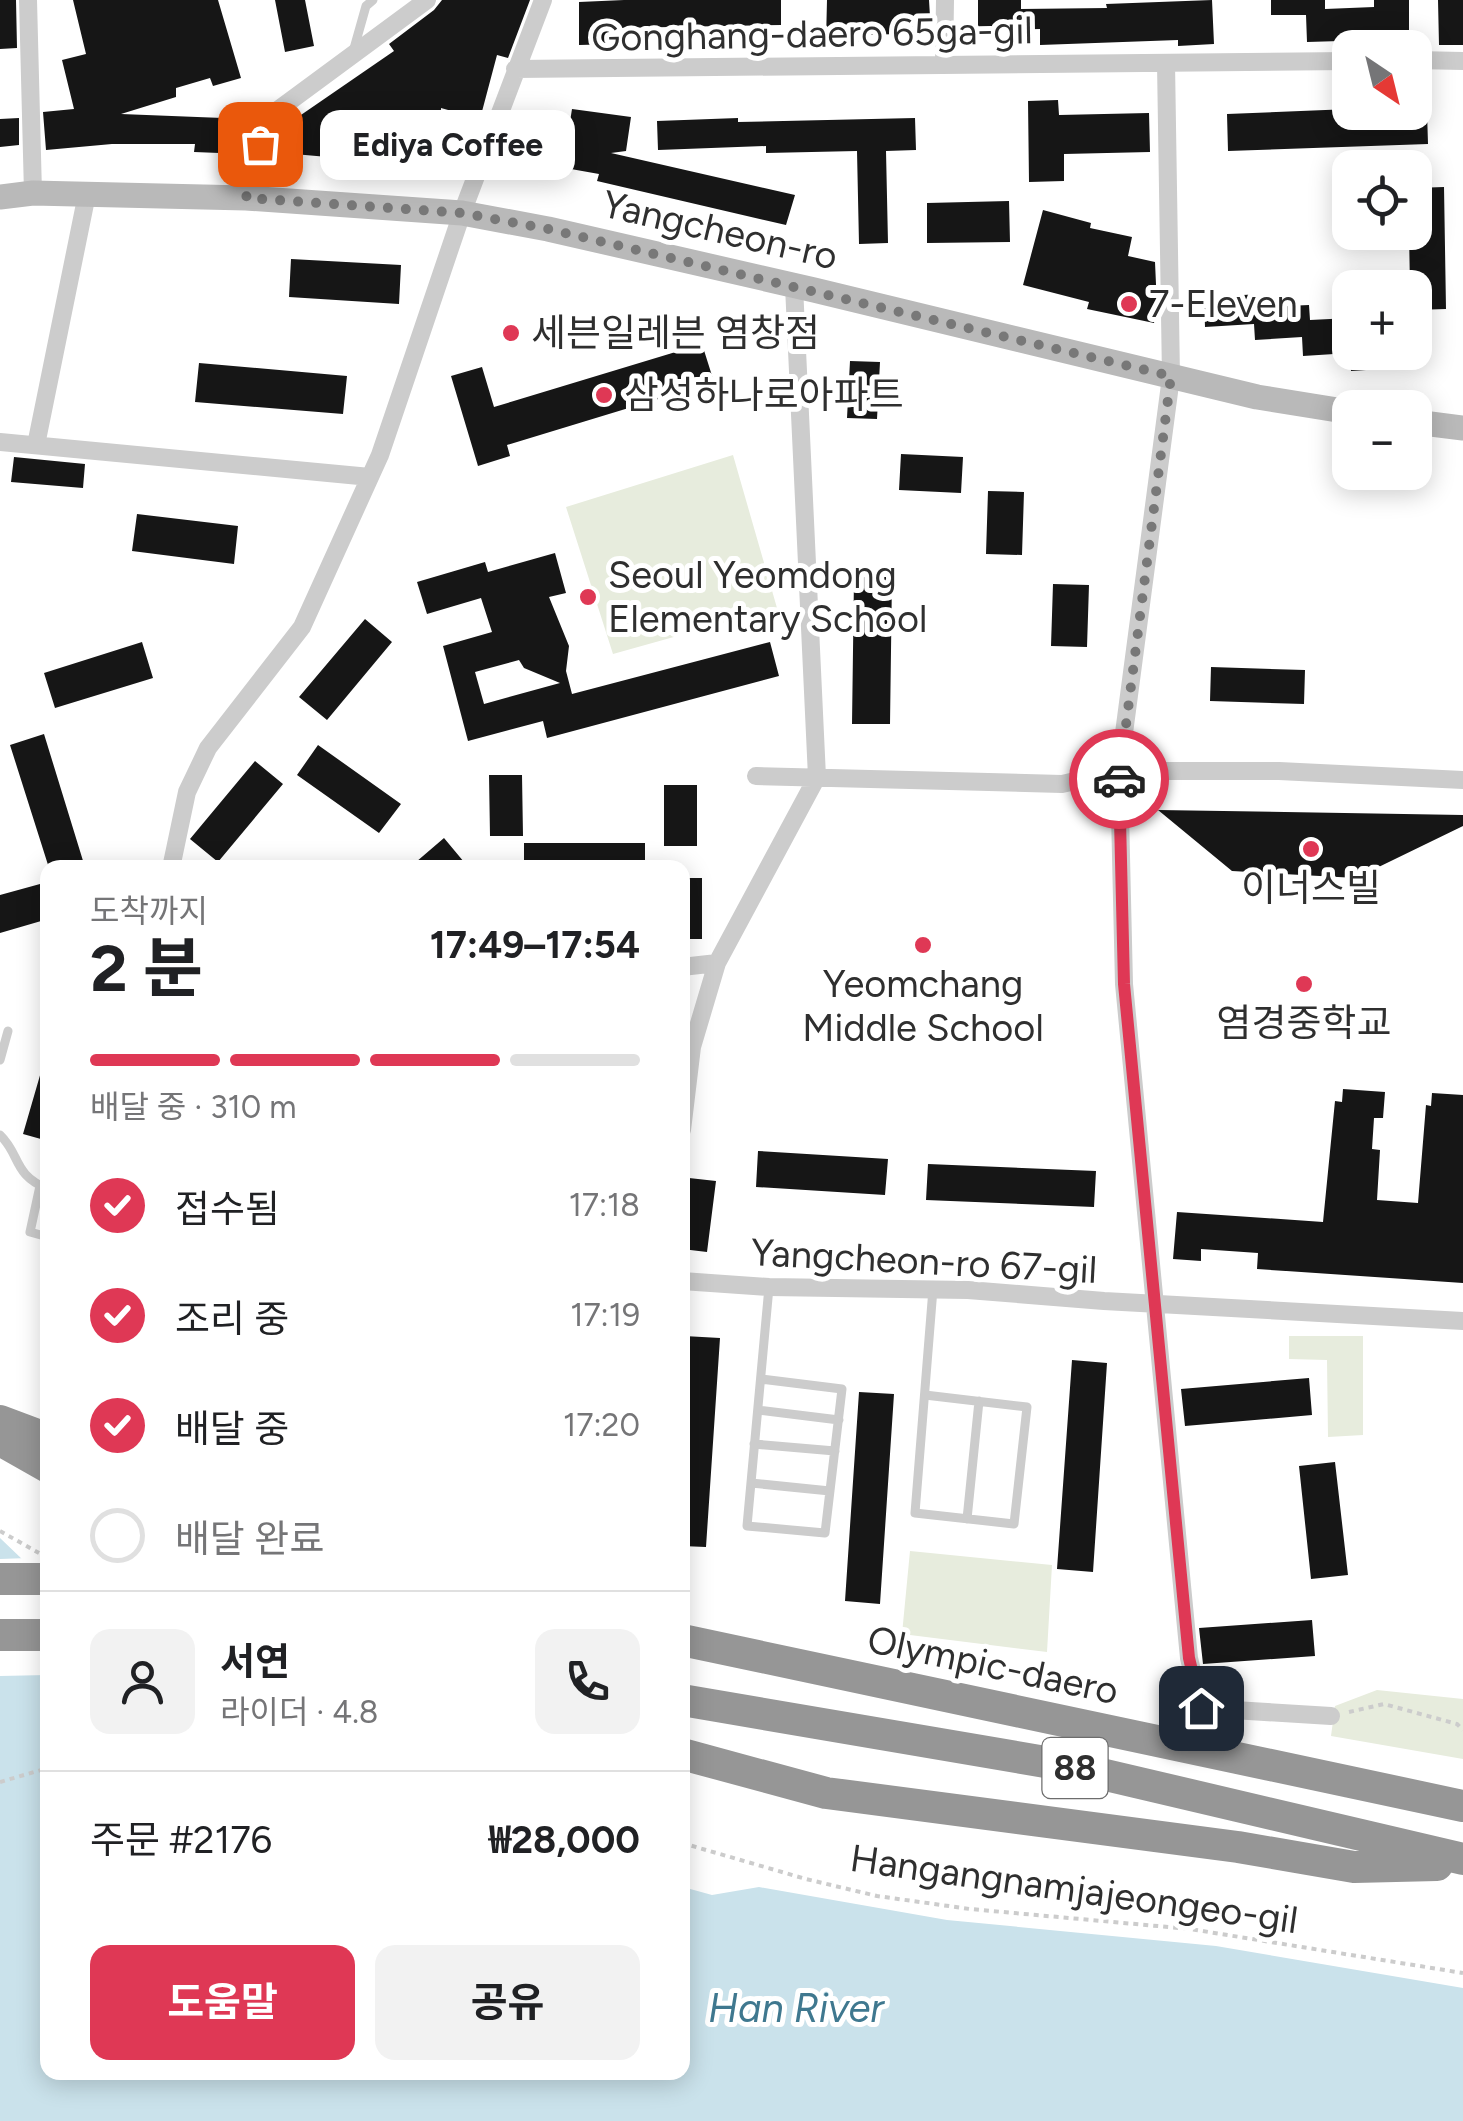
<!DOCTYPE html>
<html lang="ko">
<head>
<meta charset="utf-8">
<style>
  body { margin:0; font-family:Figtree,"Noto Sans KR",sans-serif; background:#f2f2f2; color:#202124; height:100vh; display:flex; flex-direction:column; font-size:38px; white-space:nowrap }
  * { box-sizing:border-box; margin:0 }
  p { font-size:32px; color:#757577 }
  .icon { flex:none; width:55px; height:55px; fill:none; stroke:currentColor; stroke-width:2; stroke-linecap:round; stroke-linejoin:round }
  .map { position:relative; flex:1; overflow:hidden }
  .sheet { position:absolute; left:40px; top:860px; width:650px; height:1220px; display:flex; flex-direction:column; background:#fff; border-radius:20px; box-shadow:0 5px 25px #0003 }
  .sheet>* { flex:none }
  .needle { width:65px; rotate:145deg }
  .buttons { position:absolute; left:1332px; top:30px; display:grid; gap:20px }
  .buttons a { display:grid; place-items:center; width:100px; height:100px; border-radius:20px; background:#fff; box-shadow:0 5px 25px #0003; font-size:50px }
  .pin { position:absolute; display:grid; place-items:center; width:85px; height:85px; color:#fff; margin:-42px; border-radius:20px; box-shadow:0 5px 15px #0006 }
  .courier { position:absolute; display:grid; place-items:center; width:100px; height:100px; margin:-50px; border:8px solid #df3855; border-radius:50%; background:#fff; color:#222; box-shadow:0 2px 12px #0007 }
  .bubble { position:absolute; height:70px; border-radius:20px; background:#fff; box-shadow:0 5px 25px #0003; font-size:32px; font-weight:700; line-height:70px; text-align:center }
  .summary em { font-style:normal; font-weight:700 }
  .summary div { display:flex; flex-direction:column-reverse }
  .summary { display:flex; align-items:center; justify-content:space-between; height:170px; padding:0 50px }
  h1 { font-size:65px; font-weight:700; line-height:75px }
  .bar { display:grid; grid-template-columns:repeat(4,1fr); gap:15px 10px; align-content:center; height:120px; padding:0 50px }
  .bar i { height:12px; border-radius:8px; background:#e0e0e0 }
  .bar .active { background:#df3855 }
  .bar p { grid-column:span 4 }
  .line { display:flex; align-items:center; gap:25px; padding:0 50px; border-top:2px solid #e0e0e0 }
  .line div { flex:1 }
  .round { display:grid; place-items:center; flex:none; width:105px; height:105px; border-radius:20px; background:#f2f2f2 }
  ol { padding:0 50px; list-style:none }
  li { display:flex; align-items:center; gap:30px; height:110px }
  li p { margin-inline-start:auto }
  li .icon { padding:10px; border-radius:50%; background:#df3855; color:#fff; stroke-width:4 }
  li:last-child { color:#757577 }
  li i { width:55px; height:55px; border:5px solid #e0e0e0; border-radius:50% }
  .button { display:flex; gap:20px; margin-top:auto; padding:20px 50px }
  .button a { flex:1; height:115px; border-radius:20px; background:#df3855; color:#fff; font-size:40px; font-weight:700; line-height:115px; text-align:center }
  .button a+a { background:#f2f2f2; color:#202124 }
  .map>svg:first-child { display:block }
  .green { fill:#e7ecdd }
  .water { fill:#cae2eb }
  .pier { fill:#fff }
  .building { fill:#161616; fill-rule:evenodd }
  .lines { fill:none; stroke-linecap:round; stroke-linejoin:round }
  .path { stroke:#ccc; stroke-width:4; stroke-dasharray:5 5; stroke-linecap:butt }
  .lane { stroke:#ccc; stroke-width:9 }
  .street { stroke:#ccc; stroke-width:18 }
  .secondary { stroke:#b9b9b9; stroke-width:25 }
  .highway { stroke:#969696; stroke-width:32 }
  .done { stroke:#787878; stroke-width:10; stroke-dasharray:0 18 }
  .route { stroke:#df3855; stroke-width:12 }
  .poi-dot { fill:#df3855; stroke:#fff; stroke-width:4 }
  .labels { text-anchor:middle; stroke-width:10; stroke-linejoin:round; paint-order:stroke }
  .shield { fill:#fff; stroke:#6d6d6d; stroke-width:2.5 }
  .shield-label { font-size:35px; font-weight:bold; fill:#2f2f2f }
  .street-label { font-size:38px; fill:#2f2f2f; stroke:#fff }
  .poi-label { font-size:38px; fill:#2f2f2f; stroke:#fff; text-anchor:start }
  .water-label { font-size:40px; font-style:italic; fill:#3f788f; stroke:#fff }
</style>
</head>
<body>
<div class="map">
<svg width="1463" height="2121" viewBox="0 0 1463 2121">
  <rect width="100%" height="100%" fill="#fff"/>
  <path class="green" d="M 733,455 L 777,608 L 613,654 L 566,507 Z
    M 1289,1336 L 1363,1336 L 1363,1435 L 1328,1437 L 1327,1360 L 1289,1359 Z
    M 910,1551 L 1052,1565 L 1047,1652 L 902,1634 Z
    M 1377,1690 L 1463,1699 L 1463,1759 L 1331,1736 L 1335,1706 Z"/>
  <path class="water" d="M 0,1538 L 47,1583 L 48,2072 L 682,2072 L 683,1887 L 712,1895 L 759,1887 L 947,1920 L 1216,1946 L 1463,1988 L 1463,2121 L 0,2121 Z"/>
  <path class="pier" d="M 28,1558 L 48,1576 L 47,1675 L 0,1676 L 0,1559 Z"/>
  <path class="building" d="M 0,0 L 16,0 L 17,48 L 0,49 Z
    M 73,0 L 218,0 L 241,78 L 213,86 L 210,78 L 176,88 L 176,97 L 121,114 L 248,119 L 245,154 L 194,152 L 195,144 L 112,144 L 46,150 L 43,112 L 74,109 L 62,60 L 86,54 Z
    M 275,0 L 305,0 L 314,46 L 285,52 Z
    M 442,0 L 530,0 L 508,58 L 497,55 L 480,119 L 441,108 L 439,162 L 396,160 L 396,163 L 271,152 L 286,120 L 292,115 L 298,117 L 394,51 L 389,44 L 434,10 Z
    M 624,0 L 781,0 L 781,25 L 618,28 L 618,44 L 579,45 L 579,2 Z
    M 827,0 L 929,0 L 931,33 L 866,35 L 866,42 L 826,41 Z
    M 978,0 L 1021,0 L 1021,9 L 1107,8 L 1106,4 L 1212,0 L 1214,44 L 1178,46 L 1178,40 L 1040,45 L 1040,29 L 978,30 Z
    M 1271,0 L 1325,0 L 1325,9 L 1374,7 L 1374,0 L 1409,0 L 1409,45 L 1374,45 L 1374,40 L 1307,42 L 1306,15 L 1271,15 Z
    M 1438,0 L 1463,0 L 1463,45 L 1439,45 Z
    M 1058,100 L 1059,115 L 1149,113 L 1150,152 L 1064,154 L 1064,181 L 1029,182 L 1028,101 Z
    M 572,109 L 631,117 L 626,151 L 611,153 L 795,195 L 786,225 L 597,181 L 599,174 L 526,161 L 530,141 L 566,147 Z
    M 1350,109 L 1350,112 L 1427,112 L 1428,144 L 1228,151 L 1227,114 Z
    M 19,118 L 19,145 L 0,147 L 0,119 Z
    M 738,118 L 738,122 L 915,118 L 916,150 L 886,151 L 888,243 L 859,244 L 857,151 L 766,153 L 766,146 L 658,150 L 657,121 Z
    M 1444,187 L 1446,309 L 1415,310 L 1415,288 L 1410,288 L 1409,232 L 1415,232 L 1415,188 Z
    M 1009,201 L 1010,242 L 927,243 L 927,203 Z
    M 1043,210 L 1091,223 L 1090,228 L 1132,237 L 1128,256 L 1155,262 L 1157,307 L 1154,323 L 1087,309 L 1089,302 L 1023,285 Z
    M 291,259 L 401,265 L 399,304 L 289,297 Z
    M 1262,294 L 1262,307 L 1309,305 L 1310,320 L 1350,318 L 1350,353 L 1303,356 L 1302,337 L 1255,340 L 1254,324 L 1205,327 L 1204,297 Z
    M 702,344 L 714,382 L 507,445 L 510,456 L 478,466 L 451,376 L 482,367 L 494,407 Z
    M 1350,352 L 1410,352 L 1411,367 L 1351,371 Z
    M 850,361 L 880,362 L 877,419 L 847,418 Z
    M 199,363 L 347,376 L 343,414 L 195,402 Z
    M 901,454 L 963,457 L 961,493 L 899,490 Z
    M 14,457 L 85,464 L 83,488 L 11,482 Z
    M 988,491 L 1024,492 L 1022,555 L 986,554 Z
    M 137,514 L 238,526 L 234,564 L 132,551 Z
    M 555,553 L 566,593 L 549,597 L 569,646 L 566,671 L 572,694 L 770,642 L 779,676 L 547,738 L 543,721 L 468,741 L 443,646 L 492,632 L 481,598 L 427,614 L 417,582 L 485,562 L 488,572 ZM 519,660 L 524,668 L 560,683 L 484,704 L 475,672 Z
    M 854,577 L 892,577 L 890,724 L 852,724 Z
    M 1053,584 L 1089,585 L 1087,647 L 1051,646 Z
    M 365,619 L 392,642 L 327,720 L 299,697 Z
    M 142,642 L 153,678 L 55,708 L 44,673 Z
    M 1211,667 L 1305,670 L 1304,704 L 1210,701 Z
    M 44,734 L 84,864 L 73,868 L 49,868 L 10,745 Z
    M 318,745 L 401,804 L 379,833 L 297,775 Z
    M 255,761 L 283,784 L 218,862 L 190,839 Z
    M 489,775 L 522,775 L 523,836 L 490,836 Z
    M 664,785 L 697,785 L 697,846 L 664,846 Z
    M 1158,810 L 1463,815 L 1463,826 L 1356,878 L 1232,871 Z
    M 444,838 L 469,868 L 409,868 Z
    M 524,843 L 645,843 L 645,868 L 524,868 Z
    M 682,878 L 702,878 L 702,939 L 682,939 Z
    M 40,884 L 48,919 L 0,933 L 0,895 Z
    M 43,1065 L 48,1065 L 48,1141 L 23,1134 Z
    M 1343,1089 L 1385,1092 L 1383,1118 L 1374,1118 L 1372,1149 L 1380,1150 L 1377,1200 L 1418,1203 L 1426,1105 L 1431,1106 L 1432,1093 L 1463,1095 L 1463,1283 L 1257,1269 L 1258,1253 L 1201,1249 L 1201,1261 L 1173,1259 L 1177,1212 L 1323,1222 L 1335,1101 L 1342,1102 Z
    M 758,1151 L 888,1159 L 885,1195 L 756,1187 Z
    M 928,1164 L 1096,1171 L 1094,1207 L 926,1200 Z
    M 689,1178 L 716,1181 L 707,1252 L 682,1249 Z
    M 684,1336 L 720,1338 L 706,1547 L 682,1546 Z
    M 1072,1360 L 1107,1363 L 1093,1572 L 1057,1569 Z
    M 1309,1378 L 1312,1415 L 1185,1426 L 1181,1389 Z
    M 859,1392 L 894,1394 L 880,1604 L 845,1601 Z
    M 1335,1462 L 1348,1575 L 1311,1579 L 1299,1466 Z
    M 1312,1620 L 1315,1656 L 1203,1664 L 1199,1628 Z"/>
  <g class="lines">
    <path class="path" d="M 0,1531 L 39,1553
      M 1349,1712 L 1384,1704 L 1457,1724 L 1463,1730
      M 0,1782 L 48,1768
      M 682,1843 L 806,1879 L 877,1896 L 970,1909 L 1190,1929 L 1463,1973"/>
    <path class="lane" d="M 353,52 L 366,6 L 373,0
      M 0,1060 L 8,1031
      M 0,1135 C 21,1155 12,1174 48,1189
      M 40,1186 L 30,1232 L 48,1237
      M 761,1379 L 842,1389 L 825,1533 L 747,1526 L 769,1287
      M 925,1395 L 1027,1407 L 1014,1524 L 915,1513 L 933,1289
      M 758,1410 L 839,1420
      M 754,1444 L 835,1451
      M 751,1483 L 830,1491
      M 967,1519 L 979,1401"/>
    <path class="street" d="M 28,0 L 33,193
      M 1415,60 L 1463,61
      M 1166,63 L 1171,377 L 1119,771 L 1124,984 L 1189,1658 L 1201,1708 L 1331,1716
      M 944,65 L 945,0
      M 515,69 L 1350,61
      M 246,198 L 267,118 L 427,0
      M 0,442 L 370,477
      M 36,445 L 87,194
      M 756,776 L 1062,784 L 1119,771 L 1279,771 L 1463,780
      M 171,868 L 187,792 L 208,748 L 302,627 L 380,455 L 462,213 L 543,0
      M 682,967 L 717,963
      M 682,1130 L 692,1047 L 717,963 L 817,777 L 794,286
      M 682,1281 L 769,1287 L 968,1290 L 1104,1301 L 1463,1321"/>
    <path class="secondary" d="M 0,197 L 33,193 L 246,198 L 462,213 L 548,229 L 814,290 L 1257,397 L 1350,412
      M 1415,422 L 1463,428"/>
    <path class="highway" d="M 0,1421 L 48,1439
      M 0,1440 L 48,1467
      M 0,1579 L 48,1579
      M 0,1635 L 48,1635
      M 682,1640 L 1463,1806
      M 682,1700 L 1063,1765 L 1463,1859
      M 682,1754 L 826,1793 L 1238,1847 L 1354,1867 L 1437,1865"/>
  </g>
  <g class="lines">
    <path class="done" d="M 260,144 L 246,198 L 462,213 L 548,229 L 1171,376 L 1119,779"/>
    <path class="route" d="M 1119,779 L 1124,984 L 1189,1658 L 1201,1708"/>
  </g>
  <g class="poi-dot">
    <circle cx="1129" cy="304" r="10"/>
    <circle cx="511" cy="333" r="10"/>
    <circle cx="604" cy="395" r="10"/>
    <circle cx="588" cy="597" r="10"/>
    <circle cx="1311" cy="849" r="10"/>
    <circle cx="923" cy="945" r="10"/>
    <circle cx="1304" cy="984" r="10"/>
  </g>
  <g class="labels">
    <rect class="shield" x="1042.5" y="1738" width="65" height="60" rx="8"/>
    <g class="shield-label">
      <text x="1075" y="1780">88</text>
    </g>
    <g class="street-label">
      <text transform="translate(812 34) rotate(-1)" y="13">Gonghang-daero 65ga-gil</text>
      <text transform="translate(720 230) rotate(13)" y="13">Yangcheon-ro</text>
      <text transform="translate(924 1261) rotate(3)" y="13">Yangcheon-ro 67-gil</text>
      <text transform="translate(993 1665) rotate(12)" y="13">Olympic-daero</text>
      <text transform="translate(1074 1889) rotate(8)" y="13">Hangangnamjajeongeo-gil</text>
    </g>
    <g class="poi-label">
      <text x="1149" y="317">7-Eleven</text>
      <text x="531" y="346">세븐일레븐 염창점</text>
      <text x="624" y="408">삼성하나로아파트</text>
      <text x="608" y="588">Seoul Yeomdong<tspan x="608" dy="44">Elementary School</tspan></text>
      <text x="1311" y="901" text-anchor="middle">이너스빌</text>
      <text x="923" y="997" text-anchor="middle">Yeomchang<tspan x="923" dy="44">Middle School</tspan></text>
      <text x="1304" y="1036" text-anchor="middle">염경중학교</text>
    </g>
    <g class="water-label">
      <text x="796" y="2022">Han River</text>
    </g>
  </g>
</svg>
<div class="buttons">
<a><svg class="needle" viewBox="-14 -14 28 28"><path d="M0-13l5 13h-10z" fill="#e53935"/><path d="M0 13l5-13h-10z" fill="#757577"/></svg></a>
<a><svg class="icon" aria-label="locate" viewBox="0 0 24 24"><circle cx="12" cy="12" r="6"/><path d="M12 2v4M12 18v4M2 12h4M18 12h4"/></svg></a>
<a>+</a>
<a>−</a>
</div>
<div class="pin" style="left:260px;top:144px;background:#ea580c"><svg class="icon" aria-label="bag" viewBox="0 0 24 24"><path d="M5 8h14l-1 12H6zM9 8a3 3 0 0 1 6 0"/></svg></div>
<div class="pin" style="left:1201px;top:1708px;background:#1f2937"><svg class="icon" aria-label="home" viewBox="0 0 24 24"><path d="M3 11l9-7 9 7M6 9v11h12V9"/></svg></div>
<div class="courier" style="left:1119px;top:779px"><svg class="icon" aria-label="car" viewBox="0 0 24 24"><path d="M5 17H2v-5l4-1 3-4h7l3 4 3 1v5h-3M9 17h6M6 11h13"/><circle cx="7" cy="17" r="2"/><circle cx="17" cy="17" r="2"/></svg></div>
<div class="bubble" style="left:320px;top:110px;width:255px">Ediya Coffee</div>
<section class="sheet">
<div class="summary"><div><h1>2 분</h1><p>도착까지</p></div><em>17:49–17:54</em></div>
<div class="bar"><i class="active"></i><i class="active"></i><i class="active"></i><i></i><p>배달 중 · 310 m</p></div>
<ol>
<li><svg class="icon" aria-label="check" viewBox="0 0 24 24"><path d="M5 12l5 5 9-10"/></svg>접수됨<p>17:18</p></li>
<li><svg class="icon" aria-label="check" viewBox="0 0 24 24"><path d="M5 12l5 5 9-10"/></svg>조리 중<p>17:19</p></li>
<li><svg class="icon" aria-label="check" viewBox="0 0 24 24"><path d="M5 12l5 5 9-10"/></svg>배달 중<p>17:20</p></li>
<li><i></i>배달 완료</li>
</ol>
<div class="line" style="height:180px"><a class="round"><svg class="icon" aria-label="person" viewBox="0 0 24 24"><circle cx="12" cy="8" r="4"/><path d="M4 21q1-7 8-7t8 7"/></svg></a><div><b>서연</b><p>라이더 · 4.8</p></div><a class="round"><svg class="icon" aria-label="phone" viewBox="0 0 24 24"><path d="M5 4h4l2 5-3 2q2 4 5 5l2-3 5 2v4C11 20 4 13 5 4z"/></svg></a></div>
<div class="line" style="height:130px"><div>주문 #2176</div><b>₩28,000</b></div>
<div class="button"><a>도움말</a><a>공유</a></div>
</section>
</div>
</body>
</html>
